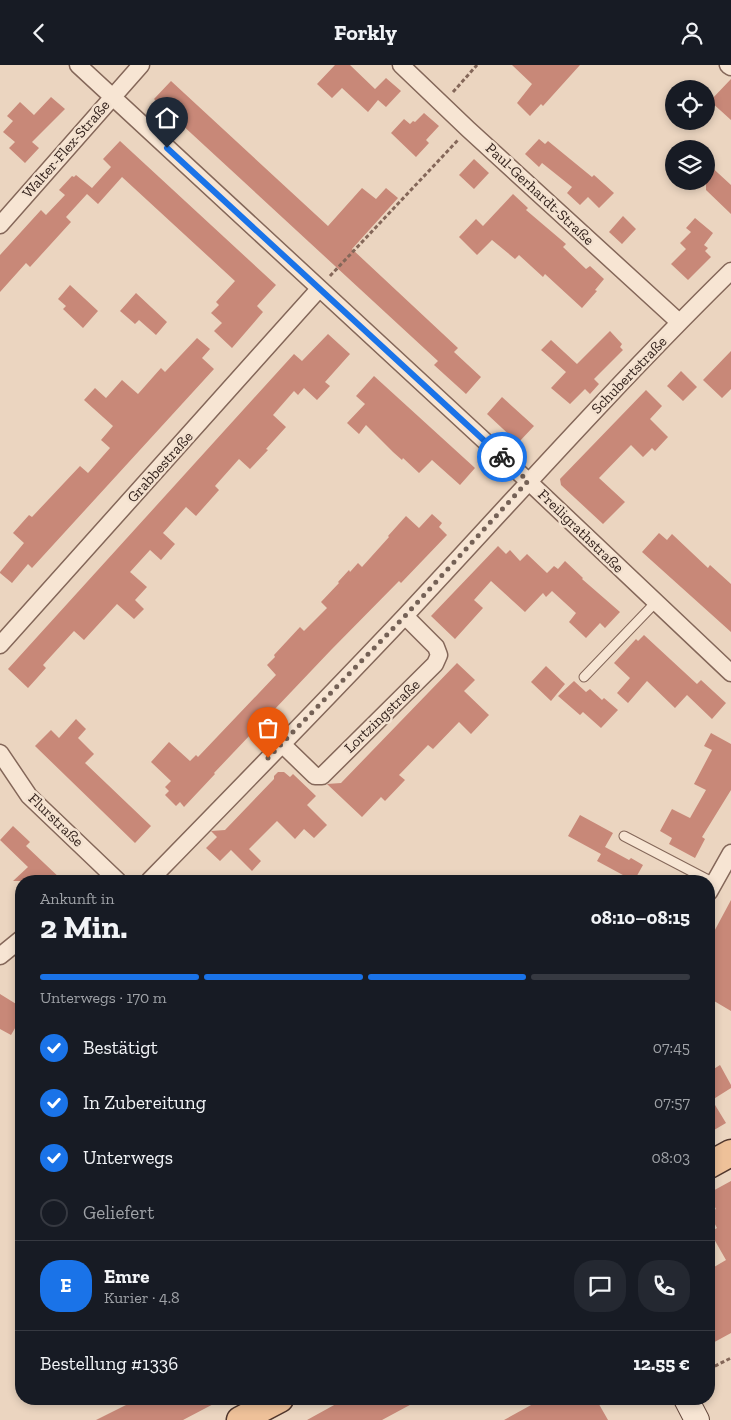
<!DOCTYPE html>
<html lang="de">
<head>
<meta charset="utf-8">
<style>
  body { margin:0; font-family:"Zilla Slab",serif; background:#242831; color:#f1f3f6; height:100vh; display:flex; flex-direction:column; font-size:19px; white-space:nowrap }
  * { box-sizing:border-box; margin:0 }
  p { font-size:16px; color:#9ea1a6 }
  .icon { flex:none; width:28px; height:28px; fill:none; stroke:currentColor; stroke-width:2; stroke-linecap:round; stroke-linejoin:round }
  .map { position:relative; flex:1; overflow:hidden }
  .sheet { position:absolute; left:15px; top:810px; width:700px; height:530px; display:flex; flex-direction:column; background:#171b24; border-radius:20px; box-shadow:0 2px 8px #0003 }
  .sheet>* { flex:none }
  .tools { position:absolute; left:665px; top:15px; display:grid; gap:10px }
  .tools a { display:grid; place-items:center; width:50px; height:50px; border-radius:50%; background:#171b24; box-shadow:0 2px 8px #0003; font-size:25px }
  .pin { position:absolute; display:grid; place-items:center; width:42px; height:42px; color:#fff; margin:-51px -21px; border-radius:50% 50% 50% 0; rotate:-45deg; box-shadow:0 0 5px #0007 }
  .pin .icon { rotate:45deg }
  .courier { position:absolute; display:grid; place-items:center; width:50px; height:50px; margin:-25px; border:4px solid #1a73e8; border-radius:50%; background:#fff; color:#222; box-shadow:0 1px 6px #0007 }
  .head em { font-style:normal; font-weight:800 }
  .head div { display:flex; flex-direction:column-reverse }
  .head { display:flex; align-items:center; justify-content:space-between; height:85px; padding:0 25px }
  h1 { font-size:32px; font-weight:800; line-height:38px }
  .bar { display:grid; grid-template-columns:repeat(4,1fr); gap:8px 5px; align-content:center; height:60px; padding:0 25px }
  .bar i { height:6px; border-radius:4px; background:#363941 }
  .bar .selected { background:#1a73e8 }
  .bar p { grid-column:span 4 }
  .line { display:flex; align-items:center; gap:12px; padding:0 25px; border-top:1px solid #363941 }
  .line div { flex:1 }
  .round { display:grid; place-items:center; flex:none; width:52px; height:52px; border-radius:20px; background:#242831 }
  ol { padding:0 25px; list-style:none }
  li { display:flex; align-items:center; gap:15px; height:55px }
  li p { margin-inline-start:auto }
  li .icon { padding:5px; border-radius:50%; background:#1a73e8; color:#fff; stroke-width:4 }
  li:last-child { color:#9ea1a6 }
  li i { width:28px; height:28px; border:2px solid #363941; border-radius:50% }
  header { display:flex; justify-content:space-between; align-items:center; height:65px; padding:0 25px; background:#171b24; font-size:22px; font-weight:800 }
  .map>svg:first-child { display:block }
  .building { fill:#c88878 }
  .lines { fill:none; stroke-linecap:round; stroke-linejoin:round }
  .lane-casing { stroke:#846759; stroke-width:11 }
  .street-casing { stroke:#846759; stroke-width:19 }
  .secondary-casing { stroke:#65483c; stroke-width:26 }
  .primary-casing { stroke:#51372d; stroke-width:29 }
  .path { stroke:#846759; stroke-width:3; stroke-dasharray:4 2.5; stroke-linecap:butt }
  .lane { stroke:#f7e5d3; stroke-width:9 }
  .street { stroke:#f7e5d3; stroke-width:16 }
  .secondary { stroke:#f7e5d3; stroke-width:24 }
  .primary { stroke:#eec199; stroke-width:26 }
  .done { stroke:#746156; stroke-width:5; stroke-dasharray:0 9 }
  .route { stroke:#1a73e8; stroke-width:6 }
  .labels { text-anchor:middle; stroke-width:5; stroke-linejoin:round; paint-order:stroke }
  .street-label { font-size:15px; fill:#34231d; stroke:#f3e1cf }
</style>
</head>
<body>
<header><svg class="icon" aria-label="back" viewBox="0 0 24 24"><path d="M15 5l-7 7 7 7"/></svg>Forkly<svg class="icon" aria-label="person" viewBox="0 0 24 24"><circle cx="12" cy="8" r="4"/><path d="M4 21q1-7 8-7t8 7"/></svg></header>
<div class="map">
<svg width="731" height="1355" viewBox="0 0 731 1355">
  <rect width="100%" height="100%" fill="#ebd5c0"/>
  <path class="building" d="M 335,0 L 350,0 L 375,24 L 386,13 L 401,26 L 386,42 L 378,35 L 368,47 L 342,23 L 332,33 L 317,19 Z
    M 512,0 L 580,0 L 543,41 L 541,39 L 530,51 L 517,38 L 532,19 Z
    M 731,14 L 731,55 L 710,36 Z
    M 171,16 L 328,161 L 362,123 L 376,134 L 386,123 L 398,133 L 352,184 L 458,283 L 454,287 L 481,312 L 466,329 L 434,300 L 438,296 L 154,34 Z
    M 51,32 L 65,44 L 32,77 L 39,83 L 25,98 L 9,83 L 15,77 L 3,67 L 13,56 L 7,51 L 20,37 L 34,50 Z
    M 424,48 L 439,61 L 426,75 L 429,78 L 416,92 L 391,68 L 404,54 L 410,59 L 413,56 L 415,57 Z
    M 539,74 L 545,79 L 548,76 L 592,112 L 594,110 L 614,128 L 599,143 L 588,132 L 580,140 L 567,128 L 572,122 L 542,98 L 539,102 L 525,89 Z
    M 120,76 L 276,220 L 257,241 L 263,247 L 232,283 L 214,266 L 222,258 L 211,248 L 219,240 L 216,237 L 235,216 L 122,112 L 98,139 L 87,129 L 66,152 L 71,157 L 30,202 L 26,198 L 0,227 L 0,190 L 41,145 L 46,150 L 65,130 L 59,125 L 72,111 L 74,112 L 76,110 L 92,123 L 111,102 L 103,94 Z
    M 474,94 L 489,108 L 474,124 L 459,110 Z
    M 706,97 L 731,120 L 731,149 L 706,125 Z
    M 513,129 L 528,143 L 526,145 L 566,179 L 563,182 L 586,204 L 590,201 L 604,214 L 595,225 L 597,226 L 582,243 L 545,209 L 543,212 L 519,190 L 515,194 L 492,175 L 477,190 L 459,172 L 476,154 L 483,161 Z
    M 623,151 L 636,164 L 622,179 L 609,167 Z
    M 695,153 L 713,168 L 704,180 L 708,183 L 705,186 L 711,192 L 688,215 L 671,199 L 686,184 L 680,178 L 691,167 L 686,163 Z
    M 70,220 L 98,246 L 83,263 L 63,244 L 66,241 L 58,234 Z
    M 136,228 L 167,257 L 156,270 L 139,255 L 135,259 L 120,246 Z
    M 610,266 L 622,279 L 620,282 L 623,285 L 594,314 L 599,319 L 590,329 L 585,324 L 570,339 L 551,323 L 566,307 L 541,285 L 551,275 L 577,299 Z
    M 328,269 L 350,289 L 325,317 L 330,321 L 317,335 L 304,323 L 298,330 L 294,326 L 273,350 L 286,362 L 266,384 L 268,385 L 250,404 L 239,394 L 215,421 L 219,425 L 196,451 L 186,442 L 163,468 L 175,479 L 161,495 L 150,485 L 130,507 L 147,522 L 135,535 L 144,544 L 134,554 L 117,539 L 84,575 L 74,566 L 43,600 L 46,603 L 28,623 L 8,604 L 294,289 L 302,296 Z
    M 197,273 L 210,284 L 202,293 L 214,304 L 32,503 L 28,499 L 12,518 L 0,508 L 0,507 L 24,478 L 13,468 L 29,450 L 32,452 L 80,401 L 88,408 L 110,383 L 101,375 L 113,361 L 84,335 L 95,323 L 106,333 L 122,315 L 138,329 L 161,303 L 165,307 Z
    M 731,286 L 731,324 L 722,333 L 703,315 Z
    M 681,306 L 697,322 L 683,336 L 667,321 Z
    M 374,311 L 475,403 L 460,420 L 432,395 L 419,408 L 403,393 L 402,395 L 393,387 L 366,360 L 359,369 L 347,358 L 365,339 L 356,331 Z
    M 646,325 L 662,341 L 650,354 L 668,372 L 655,386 L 652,383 L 643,392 L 631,380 L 599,413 L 625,437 L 603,459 L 561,420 L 560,414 Z
    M 502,332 L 534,361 L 518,378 L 487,349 Z
    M 432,449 L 442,458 L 439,462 L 447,470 L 401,518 L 399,516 L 331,585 L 214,708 L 215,709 L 184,742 L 180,737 L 176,741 L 165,730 L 169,726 L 165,722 L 171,716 L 151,697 L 169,677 L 190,696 L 196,690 L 198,692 L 276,610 L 267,600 L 275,592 L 274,590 L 300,562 L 304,566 L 327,543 L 321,537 L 339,518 L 338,517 L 349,505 L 350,507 L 358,498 L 362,502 L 389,472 L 388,471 L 406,451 L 419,463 Z
    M 659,468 L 667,475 L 672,469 L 708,503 L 710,500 L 731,519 L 731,567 L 642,487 Z
    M 498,481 L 506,489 L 510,485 L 520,496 L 527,489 L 547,508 L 554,501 L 558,504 L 565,496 L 583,513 L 582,514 L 620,547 L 605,563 L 600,558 L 586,573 L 569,557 L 576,548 L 552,526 L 546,532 L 543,528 L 525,547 L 491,516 L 474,535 L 483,543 L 455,574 L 431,551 Z
    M 644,570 L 697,619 L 701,615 L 726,638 L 712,654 L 687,630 L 675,643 L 647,616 L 628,638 L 617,628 L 630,613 L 614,598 L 636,574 L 638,576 Z
    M 457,598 L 475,615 L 464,626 L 489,650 L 471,669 L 459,657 L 433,684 L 428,680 L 399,710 L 405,715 L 385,736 L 381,732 L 362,752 L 327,719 L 341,718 Z
    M 546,601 L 565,619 L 551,636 L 531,617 Z
    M 574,616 L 586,627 L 590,624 L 602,635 L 604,633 L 618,645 L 601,663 L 583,647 L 580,650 L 558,631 Z
    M 76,654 L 86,664 L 78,673 L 94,689 L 85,698 L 151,761 L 135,778 L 35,681 L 51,665 L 59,673 Z
    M 711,668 L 731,679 L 731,725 L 702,772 L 705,774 L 695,793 L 669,779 L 672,773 L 660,766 L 672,744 L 690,753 L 706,725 L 694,719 L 712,685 L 704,681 Z
    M 278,707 L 284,707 L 290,712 L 293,709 L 316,731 L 307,740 L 327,760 L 314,773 L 304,764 L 295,774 L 277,756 L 249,784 L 261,796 L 252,806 L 231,785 L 220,796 L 206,783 L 217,772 L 211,766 L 225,765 L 274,714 L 274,711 Z
    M 580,750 L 613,768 L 605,782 L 629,795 L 631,793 L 643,800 L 634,816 L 597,796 L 601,789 L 568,771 Z
    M 13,761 L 30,777 L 26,781 L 63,816 L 13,816 L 28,802 L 0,775 Z
    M 731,835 L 731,946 L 709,933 L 709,876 Z
    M 0,929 L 21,942 L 21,953 L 11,970 L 0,964 Z
    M 720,1000 L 731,1020 L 731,1023 L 712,1035 L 726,1058 L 709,1068 L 709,1007 Z
    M 731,1116 L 731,1268 L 709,1280 L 709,1205 L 726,1195 L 710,1167 L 717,1163 L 709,1148 L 716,1144 L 709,1131 L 709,1128 Z
    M 138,1334 L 223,1334 L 183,1355 L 96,1355 Z
    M 345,1334 L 421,1334 L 382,1355 L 307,1355 Z
    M 542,1334 L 596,1334 L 608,1355 L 504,1355 Z"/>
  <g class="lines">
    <g class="lane-casing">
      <path id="lane" d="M 584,612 L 656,537
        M 624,771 L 714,818"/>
    </g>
    <g class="street-casing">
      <path id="street" d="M 78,0 L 528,416 L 731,608
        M 401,0 L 468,64 L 679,257
        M 728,0 L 731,2
        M 0,160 L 141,0
        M 0,580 L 319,224
        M 282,679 L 315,711 L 322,711 L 435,599 L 439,590 L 436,582 L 405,551
        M 0,688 L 29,731 L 118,816
        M 149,816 C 235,728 321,640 405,551 C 513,435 618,317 731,206
        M 709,827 L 731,788
        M 0,891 L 21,874"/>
    </g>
    <g class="secondary-casing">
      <path id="secondary" d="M 686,1334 L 697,1355"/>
    </g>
    <g class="primary-casing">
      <path id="primary" d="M 709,1100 L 731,1088
        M 240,1355 L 280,1334"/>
    </g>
    <path class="path" d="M 453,27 L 477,0
      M 330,211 L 458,75
      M 709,1304 L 731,1293"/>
    <use href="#lane" class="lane"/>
    <use href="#street" class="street"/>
    <use href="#secondary" class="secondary"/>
    <use href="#primary" class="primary"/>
  </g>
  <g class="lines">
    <path class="done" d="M 268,693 L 405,551 L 528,416 L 502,392"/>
    <path class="route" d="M 167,83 L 502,392"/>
  </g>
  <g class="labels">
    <g class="street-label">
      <text transform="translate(66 84) rotate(-49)" y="5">Walter-Flex-Straße</text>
      <text transform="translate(540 129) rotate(43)" y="5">Paul-Gerhardt-Straße</text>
      <text transform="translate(629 310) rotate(-46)" y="5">Schubertstraße</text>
      <text transform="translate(160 402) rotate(-48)" y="5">Grabbestraße</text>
      <text transform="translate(581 466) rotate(44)" y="5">Freiligrathstraße</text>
      <text transform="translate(382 651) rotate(-44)" y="5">Lortzingstraße</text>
      <text transform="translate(56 755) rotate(44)" y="5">Flurstraße</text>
    </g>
  </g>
</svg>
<div class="tools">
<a><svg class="icon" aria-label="locate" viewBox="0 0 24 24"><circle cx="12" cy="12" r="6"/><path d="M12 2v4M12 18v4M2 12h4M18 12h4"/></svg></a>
<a><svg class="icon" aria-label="layers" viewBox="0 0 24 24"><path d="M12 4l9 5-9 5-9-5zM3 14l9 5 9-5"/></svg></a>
</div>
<div class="pin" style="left:268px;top:693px;background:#ea580c"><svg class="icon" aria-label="bag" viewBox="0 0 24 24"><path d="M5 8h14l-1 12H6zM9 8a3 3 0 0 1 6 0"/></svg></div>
<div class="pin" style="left:167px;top:83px;background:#1f2937"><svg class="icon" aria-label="home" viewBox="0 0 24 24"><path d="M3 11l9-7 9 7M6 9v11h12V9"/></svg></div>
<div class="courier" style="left:502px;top:392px"><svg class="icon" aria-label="bike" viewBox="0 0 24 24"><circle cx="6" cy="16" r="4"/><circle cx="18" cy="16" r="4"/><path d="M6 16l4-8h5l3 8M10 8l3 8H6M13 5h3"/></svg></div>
<section class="sheet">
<div class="head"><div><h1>2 Min.</h1><p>Ankunft in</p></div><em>08:10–08:15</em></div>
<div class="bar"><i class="selected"></i><i class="selected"></i><i class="selected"></i><i></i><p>Unterwegs · 170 m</p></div>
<ol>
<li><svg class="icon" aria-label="check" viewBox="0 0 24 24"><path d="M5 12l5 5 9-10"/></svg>Bestätigt<p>07:45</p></li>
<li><svg class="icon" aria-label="check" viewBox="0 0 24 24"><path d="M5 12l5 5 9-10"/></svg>In Zubereitung<p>07:57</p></li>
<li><svg class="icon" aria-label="check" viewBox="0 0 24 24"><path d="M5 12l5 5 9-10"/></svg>Unterwegs<p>08:03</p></li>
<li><i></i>Geliefert</li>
</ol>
<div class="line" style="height:90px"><b class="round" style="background:#1a73e8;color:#fff">E</b><div><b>Emre</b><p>Kurier · 4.8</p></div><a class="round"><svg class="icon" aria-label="chat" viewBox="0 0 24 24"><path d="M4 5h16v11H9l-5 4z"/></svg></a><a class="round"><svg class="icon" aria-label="phone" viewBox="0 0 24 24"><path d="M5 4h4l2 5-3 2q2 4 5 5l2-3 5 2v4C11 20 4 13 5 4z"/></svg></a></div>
<div class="line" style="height:65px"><div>Bestellung #1336</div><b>12.55 €</b></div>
</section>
</div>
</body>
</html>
